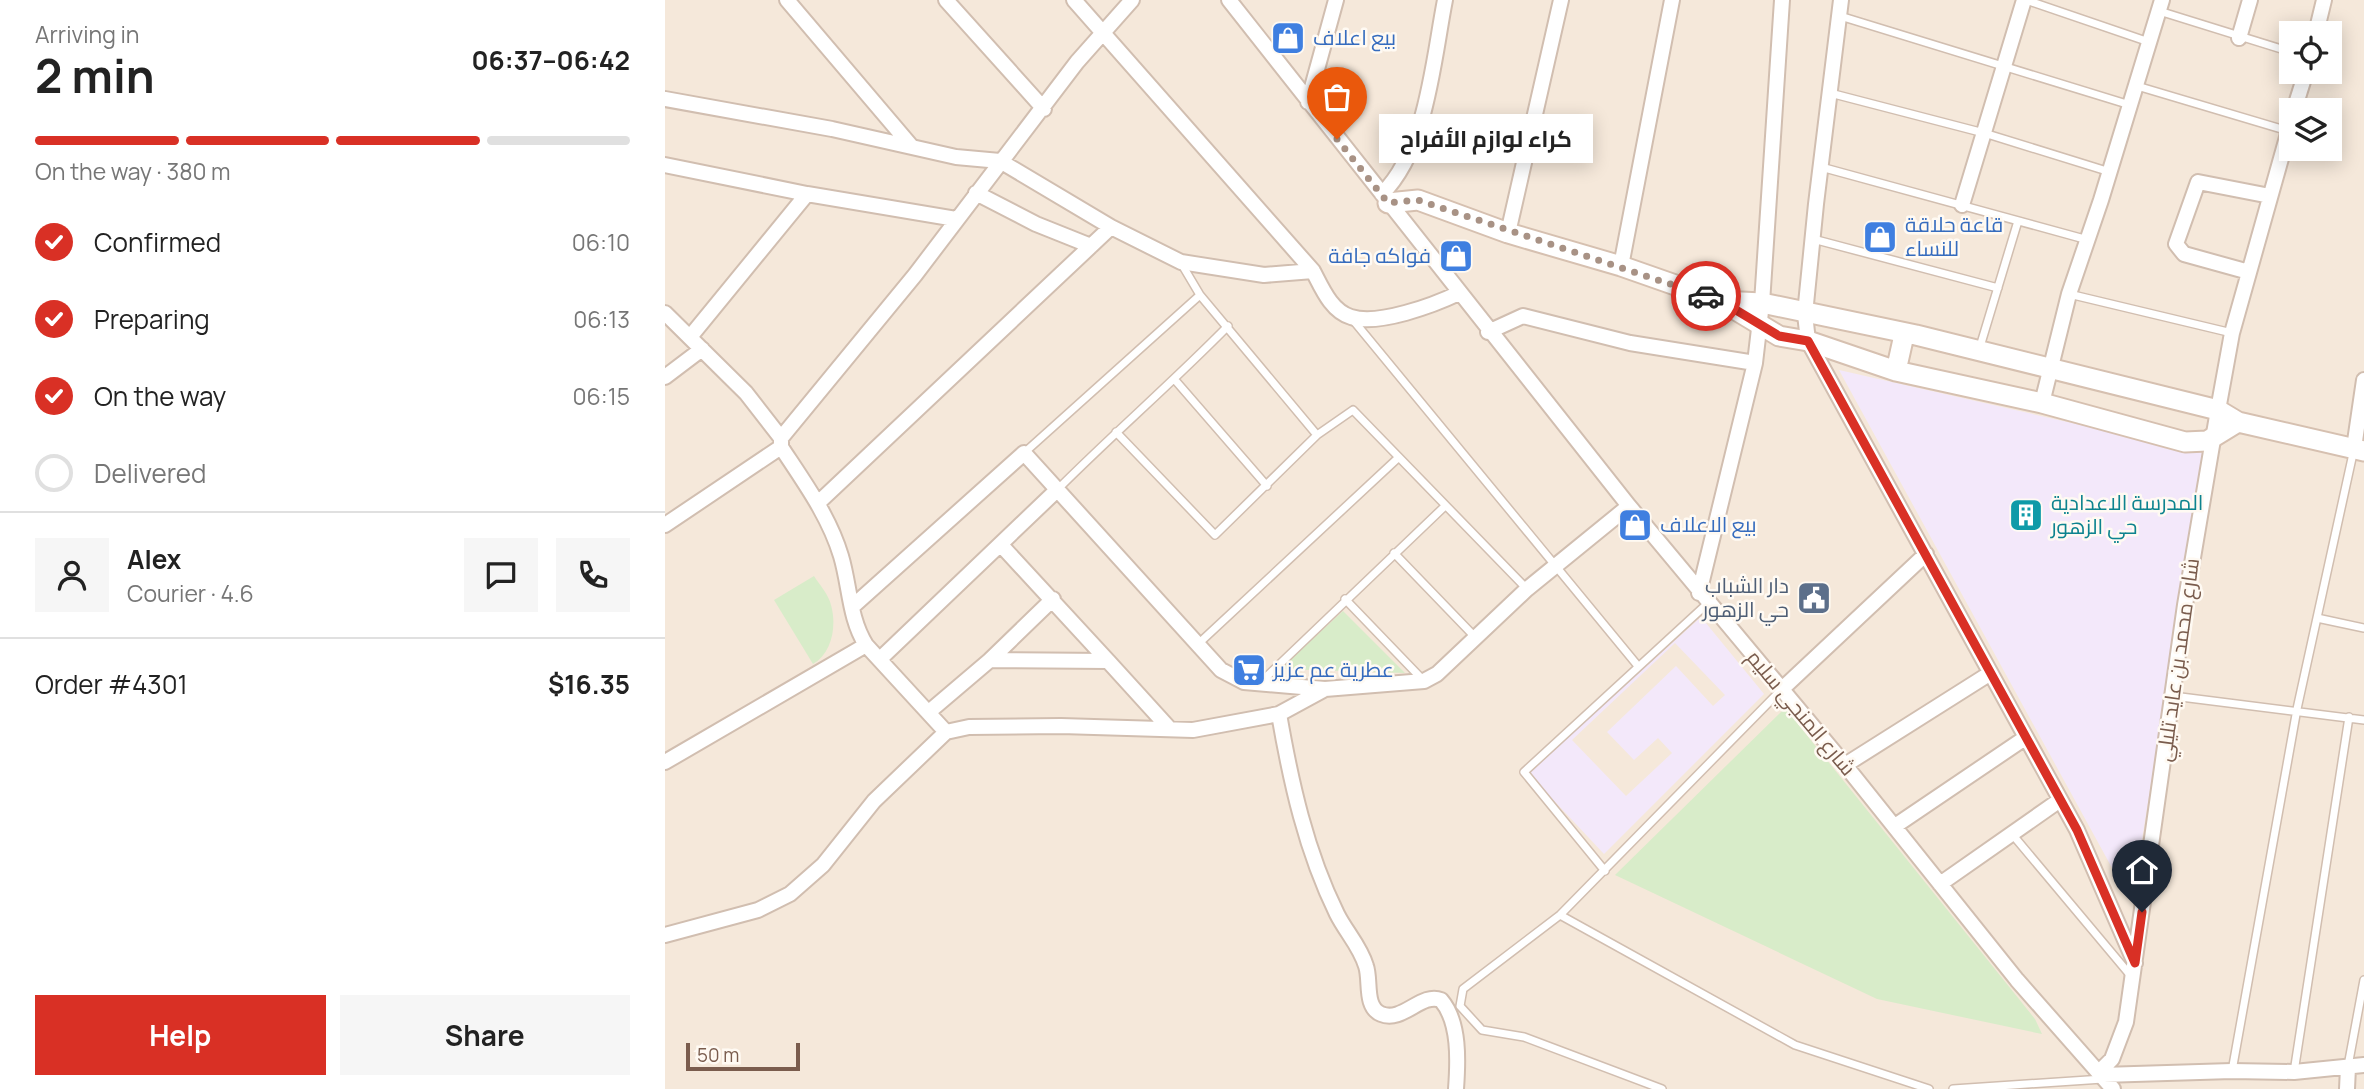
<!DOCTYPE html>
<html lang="en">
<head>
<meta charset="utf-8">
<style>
  body { margin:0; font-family:Manrope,Cairo,sans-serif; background:#f6f6f6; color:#222; height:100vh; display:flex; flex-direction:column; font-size:26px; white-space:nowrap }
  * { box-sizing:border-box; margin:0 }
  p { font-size:23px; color:#767676 }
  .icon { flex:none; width:38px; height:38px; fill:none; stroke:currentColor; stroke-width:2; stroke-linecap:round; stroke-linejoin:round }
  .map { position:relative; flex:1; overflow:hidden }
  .drawer { display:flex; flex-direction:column; background:#fff; width:665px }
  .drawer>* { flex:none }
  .fabs { position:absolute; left:1614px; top:21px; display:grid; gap:14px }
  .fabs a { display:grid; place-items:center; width:63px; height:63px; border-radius:0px; background:#fff; box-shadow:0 4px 18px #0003; font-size:35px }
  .scale { position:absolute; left:21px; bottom:18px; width:114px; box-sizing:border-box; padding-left:7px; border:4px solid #7a5c4d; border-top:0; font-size:19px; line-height:24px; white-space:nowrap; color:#7a5c4d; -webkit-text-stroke:5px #fffaf3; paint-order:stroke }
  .pin { position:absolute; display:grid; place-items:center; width:60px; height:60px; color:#fff; margin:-72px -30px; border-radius:50% 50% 50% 0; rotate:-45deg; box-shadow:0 0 7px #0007 }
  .pin .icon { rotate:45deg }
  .courier { position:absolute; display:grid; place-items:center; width:70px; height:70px; margin:-35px; border:5px solid #d93025; border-radius:50%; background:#fff; color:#222; box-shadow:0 2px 9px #0007 }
  .bubble { position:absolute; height:49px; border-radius:0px; background:#fff; box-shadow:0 4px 18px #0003; font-size:23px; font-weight:700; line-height:49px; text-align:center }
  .headline em { font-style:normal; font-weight:700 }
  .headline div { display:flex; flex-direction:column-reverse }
  .headline { display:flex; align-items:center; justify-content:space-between; height:119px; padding:0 35px }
  h1 { font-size:46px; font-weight:700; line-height:52px }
  .bar { display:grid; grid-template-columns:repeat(4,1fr); gap:10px 7px; align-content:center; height:84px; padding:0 35px }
  .bar i { height:9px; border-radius:5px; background:#e0e0e0 }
  .bar .current { background:#d93025 }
  .bar p { grid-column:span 4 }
  .line { display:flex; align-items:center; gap:18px; padding:0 35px; border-top:2px solid #e0e0e0 }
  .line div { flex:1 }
  .round { display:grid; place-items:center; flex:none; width:74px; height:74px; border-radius:0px; background:#f6f6f6 }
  ol { padding:0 35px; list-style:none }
  li { display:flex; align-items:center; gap:21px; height:77px }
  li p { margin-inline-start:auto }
  li .icon { padding:7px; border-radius:50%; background:#d93025; color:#fff; stroke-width:4 }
  li:last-child { color:#767676 }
  li i { width:38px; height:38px; border:4px solid #e0e0e0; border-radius:50% }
  .action { display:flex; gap:14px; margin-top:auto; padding:14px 35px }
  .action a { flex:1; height:80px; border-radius:0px; background:#d93025; color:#fff; font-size:28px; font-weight:700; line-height:80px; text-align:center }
  .action a+a { background:#f6f6f6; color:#222 }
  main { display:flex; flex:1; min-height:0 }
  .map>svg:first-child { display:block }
  .residential { fill:#f5e8da; fill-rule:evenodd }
  .education { fill:#f3e8fa; fill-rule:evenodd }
  .green { fill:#d8ecc9 }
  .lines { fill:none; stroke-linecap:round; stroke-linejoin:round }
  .lane-casing { stroke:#d1beb0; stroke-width:10 }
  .street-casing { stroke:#d1beb0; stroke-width:18 }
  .secondary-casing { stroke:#d6c0b0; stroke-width:23 }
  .lane { stroke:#fff; stroke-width:7 }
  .street { stroke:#fff; stroke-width:14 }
  .secondary { stroke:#fff; stroke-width:19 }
  .done { stroke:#a89285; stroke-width:7; stroke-dasharray:0 12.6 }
  .route { stroke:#d93025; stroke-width:9 }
  .labels { text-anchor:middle; stroke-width:5; stroke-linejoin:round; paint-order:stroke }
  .shop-label { font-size:21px; fill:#366cbe; stroke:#fffaf3; text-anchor:start }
  .culture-label { font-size:21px; fill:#0d838f; stroke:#fffaf3; text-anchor:start }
  .service-label { font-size:21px; fill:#4e5e75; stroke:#fffaf3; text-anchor:end }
  .street-label { font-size:21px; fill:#7a5c4d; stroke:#fffaf3 }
</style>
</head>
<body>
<main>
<section class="drawer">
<div class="headline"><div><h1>2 min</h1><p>Arriving in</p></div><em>06:37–06:42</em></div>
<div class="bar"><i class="current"></i><i class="current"></i><i class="current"></i><i></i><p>On the way · 380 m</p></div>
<ol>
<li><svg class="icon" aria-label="check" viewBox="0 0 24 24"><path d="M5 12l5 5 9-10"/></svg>Confirmed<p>06:10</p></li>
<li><svg class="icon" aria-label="check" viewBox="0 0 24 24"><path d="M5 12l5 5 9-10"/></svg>Preparing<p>06:13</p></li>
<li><svg class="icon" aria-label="check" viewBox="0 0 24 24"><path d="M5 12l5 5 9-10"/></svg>On the way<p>06:15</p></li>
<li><i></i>Delivered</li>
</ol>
<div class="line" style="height:126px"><a class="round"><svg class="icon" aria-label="person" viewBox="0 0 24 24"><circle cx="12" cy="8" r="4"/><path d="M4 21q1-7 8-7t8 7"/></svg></a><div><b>Alex</b><p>Courier · 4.6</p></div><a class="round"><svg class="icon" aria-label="chat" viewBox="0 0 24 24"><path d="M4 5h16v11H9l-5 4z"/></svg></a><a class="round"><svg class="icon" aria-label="phone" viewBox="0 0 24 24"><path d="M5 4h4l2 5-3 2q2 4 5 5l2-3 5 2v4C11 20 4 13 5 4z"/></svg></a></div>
<div class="line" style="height:91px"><div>Order #4301</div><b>$16.35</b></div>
<div class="action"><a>Help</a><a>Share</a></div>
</section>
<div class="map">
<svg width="1699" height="1089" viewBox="0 0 1699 1089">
  <rect width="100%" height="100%" fill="#fdf6ec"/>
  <path class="residential" d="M 0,0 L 1699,0 L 1699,1089 L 0,1089 ZM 1626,33 L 1664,33 L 1664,72 L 1626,72 ZM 1626,110 L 1664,110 L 1664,149 L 1626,149 Z"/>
  <path class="education" d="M 1174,370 L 1539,453 L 1471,877 L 1452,877 Z
    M 1036,617 L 1099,694 L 939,854 L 863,773 ZM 1010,643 L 1060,695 L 1048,706 L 1011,666 L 942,732 L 969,760 L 993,738 L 1007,753 L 961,796 L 907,740 Z"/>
  <path class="green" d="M 149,576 C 154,584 164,595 166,605 C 172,626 167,653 148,664 L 109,600 Z
    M 678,611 L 740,673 L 615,669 Z
    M 1120,708 L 1370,1019 L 1377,1034 L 1212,999 L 950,875 Z"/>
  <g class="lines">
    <g class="lane-casing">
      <path id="lane" d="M 1361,0 L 1484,42
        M 1494,11 L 1626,52
        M 1175,16 L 1465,105
        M 1472,86 L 1623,131
        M 1165,93 L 1319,133 L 1445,172
        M 1156,167 L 1423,240
        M 1148,239 L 1333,288
        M 516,263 L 535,295 L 652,435
        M 1404,294 L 1567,333
        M 688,320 L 973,666
        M 1314,350 L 1353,221
        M 510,380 L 602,486
        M 451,432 L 550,535 L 652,435 L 688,410 L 862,589
        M 359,453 L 535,295
        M 393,489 C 449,433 508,382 563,326
        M 729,553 L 810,637
        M 680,599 L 757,679
        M 1652,618 L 1699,628
        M 532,645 L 733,458
        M 597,681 L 779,507
        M 1508,696 L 1699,720
        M 1347,834 L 1466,976
        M 940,871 L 859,772 L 1043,603
        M 895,915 L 1130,1045 L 1264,1089
        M 1683,1066 L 1699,980
        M 1567,1071 L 1632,709 L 1689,449
        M 1629,1072 L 1684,717
        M 997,1089 L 859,1037 L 817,1030 L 795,1006 L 798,989 L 895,915 L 1116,690
        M 1288,1089 L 1438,1079"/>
    </g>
    <g class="street-casing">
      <path id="street" d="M 122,0 L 247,147
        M 281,0 L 379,109
        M 409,0 L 648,271 C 657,288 666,311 686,317 C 713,326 769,305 794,293
        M 564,0 L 964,506 L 1180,765 L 1352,980 L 1448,1089
        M 1176,0 L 1151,204 L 1140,314 L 1143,341 L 1412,830 L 1470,963
        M 1651,33 L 1659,0
        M 1574,38 L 1585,0
        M 0,99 L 167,129 L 291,157 L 335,161 L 446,227 L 516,262 L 599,275 L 648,271
        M 643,102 L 671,0
        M 1629,110 L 1641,72
        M 0,165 L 142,194 L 291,219
        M 311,193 L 371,224 L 426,246
        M 717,194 C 762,149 768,61 780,0
        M 1297,205 L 1359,0
        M 843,233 L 896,0
        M 956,266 L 1007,0
        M 1584,272 L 1519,254 L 1511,244 L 1533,182 L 1605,196
        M 0,313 L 81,393 L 116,438 L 116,447 C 139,482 164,516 176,556 C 185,586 184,618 201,645 L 281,732
        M 823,332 L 858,316 L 965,343 L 1090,363
        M 25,337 L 142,194
        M 0,377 L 37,349
        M 1377,403 L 1404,294 L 1436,200 L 1497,0
        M 116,438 L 250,275 L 412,62 L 467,0
        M 1689,448 L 1699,380
        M 153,503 L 446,227
        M 0,525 L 116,447
        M 336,545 L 443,661
        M 1034,593 L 1090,363 L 1097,303 L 1117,0
        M 187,607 L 359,453 L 556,670 L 579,682 L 660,689
        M 215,659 L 393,489
        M 325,660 L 388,599
        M 1116,690 L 1261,554
        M 265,711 L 325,660 L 443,661 L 503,727
        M 614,714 C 626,783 641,851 672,914 C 681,932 695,946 701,966 C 706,980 699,1007 716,1014 C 738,1023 756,992 776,1000 C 795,1022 793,1062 791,1089
        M 0,762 L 201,645
        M 1180,765 L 1324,674
        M 1230,826 L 1360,738
        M 1275,884 L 1395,800
        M 0,935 L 93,910 L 125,894 L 158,865 L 209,801 L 281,732 L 304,727 L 396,726 L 528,730 L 614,714 L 660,689 L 759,681 L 772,674 L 862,589 L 964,506
        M 1434,1072 L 1447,1059 L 1461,1022 L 1520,605 L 1553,410 L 1567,333 L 1626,123
        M 1437,1075 L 1567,1071 L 1629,1072 L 1699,1065
        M 1682,1089 L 1683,1067"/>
    </g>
    <g class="secondary-casing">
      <path id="secondary" d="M 723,203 L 753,200 L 843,233 L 956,266 L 1056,301 L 1114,336 L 1143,341 L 1231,371 L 1377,403 L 1520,442 L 1542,441 L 1573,422
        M 1056,301 L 1097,303 L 1251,335 L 1553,410 L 1573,422 L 1699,451
        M 1231,371 L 1239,335"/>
    </g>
    <use href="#lane" class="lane"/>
    <use href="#street" class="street"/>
    <use href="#secondary" class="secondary"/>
  </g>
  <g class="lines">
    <path class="done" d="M 672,139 L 723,203 L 753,200 L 1041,296"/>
    <path class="route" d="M 1041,296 L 1056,301 L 1114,336 L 1143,341 L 1412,830 L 1470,963 L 1477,912"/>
  </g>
  <defs>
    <g id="shop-square" transform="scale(1.75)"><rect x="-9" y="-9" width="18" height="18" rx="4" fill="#3f7fe0" stroke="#fffaf3"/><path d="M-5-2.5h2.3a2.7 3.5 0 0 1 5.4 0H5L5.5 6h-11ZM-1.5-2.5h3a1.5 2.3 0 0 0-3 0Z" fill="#fff"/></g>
    <g id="building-square" transform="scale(1.75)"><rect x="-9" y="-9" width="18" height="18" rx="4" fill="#0f9aa8" stroke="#fffaf3"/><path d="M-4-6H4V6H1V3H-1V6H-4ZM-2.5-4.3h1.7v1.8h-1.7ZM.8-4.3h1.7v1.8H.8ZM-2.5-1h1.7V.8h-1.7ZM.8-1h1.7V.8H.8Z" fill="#fff"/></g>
    <g id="civic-square" transform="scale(1.75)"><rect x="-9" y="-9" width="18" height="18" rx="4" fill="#5c6f8a" stroke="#fffaf3"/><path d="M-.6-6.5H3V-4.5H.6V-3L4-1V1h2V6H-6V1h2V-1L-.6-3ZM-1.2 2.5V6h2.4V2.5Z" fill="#fff"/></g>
    <g id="supermarket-square" transform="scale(1.75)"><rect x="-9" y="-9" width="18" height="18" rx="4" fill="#3f7fe0" stroke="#fffaf3"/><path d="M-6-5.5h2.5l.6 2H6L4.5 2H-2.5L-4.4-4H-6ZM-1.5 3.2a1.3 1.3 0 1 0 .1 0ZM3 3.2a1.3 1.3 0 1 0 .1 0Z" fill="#fff"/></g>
  </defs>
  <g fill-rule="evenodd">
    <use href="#shop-square" x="623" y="38"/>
    <use href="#shop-square" x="1215" y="237"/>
    <use href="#shop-square" x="791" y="256"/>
    <use href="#building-square" x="1361" y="515"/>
    <use href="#shop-square" x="970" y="525"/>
    <use href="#civic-square" x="1149" y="598"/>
    <use href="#supermarket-square" x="584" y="670"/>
  </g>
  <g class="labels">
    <g class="shop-label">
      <text x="648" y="45">بيع اعلاف</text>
      <text x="1240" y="232">قاعة حلاقة<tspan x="1240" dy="24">للنساء</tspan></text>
      <text x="766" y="263" text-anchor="end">فواكه جافة</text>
      <text x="995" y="532">بيع الاعلاف</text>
      <text x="608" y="677">عطرية عم عزيز</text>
    </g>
    <g class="culture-label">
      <text x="1386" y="510">المدرسة الاعدادية<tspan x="1386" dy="24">حي الزهور</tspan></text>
    </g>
    <g class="service-label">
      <text x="1124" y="593">دار الشباب<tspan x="1124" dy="24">حي الزهور</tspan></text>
    </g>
    <g class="street-label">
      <text transform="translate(1513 660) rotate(-82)" y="7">شارع محمد بن عايد تليلي</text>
      <text transform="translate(1136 713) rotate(50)" y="7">شارع المنجي سليم</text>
    </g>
  </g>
</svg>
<div class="fabs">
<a><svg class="icon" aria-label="locate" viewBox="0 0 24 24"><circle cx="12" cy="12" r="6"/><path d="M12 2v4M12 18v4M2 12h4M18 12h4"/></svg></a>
<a><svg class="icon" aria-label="layers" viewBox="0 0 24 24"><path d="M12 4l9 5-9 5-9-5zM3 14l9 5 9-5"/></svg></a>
</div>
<div class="scale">50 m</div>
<div class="pin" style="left:672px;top:139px;background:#ea580c"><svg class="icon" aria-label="bag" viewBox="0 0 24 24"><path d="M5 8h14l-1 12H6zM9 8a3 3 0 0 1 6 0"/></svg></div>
<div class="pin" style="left:1477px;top:912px;background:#1f2937"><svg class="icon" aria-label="home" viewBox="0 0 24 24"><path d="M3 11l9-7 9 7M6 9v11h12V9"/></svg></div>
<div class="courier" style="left:1041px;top:296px"><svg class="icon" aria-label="car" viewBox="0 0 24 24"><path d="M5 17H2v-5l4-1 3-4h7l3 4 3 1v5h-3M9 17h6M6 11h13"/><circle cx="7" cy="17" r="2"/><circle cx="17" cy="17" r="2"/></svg></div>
<div class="bubble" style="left:714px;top:114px;width:214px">كراء لوازم الأفراح</div>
</div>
</main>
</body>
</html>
